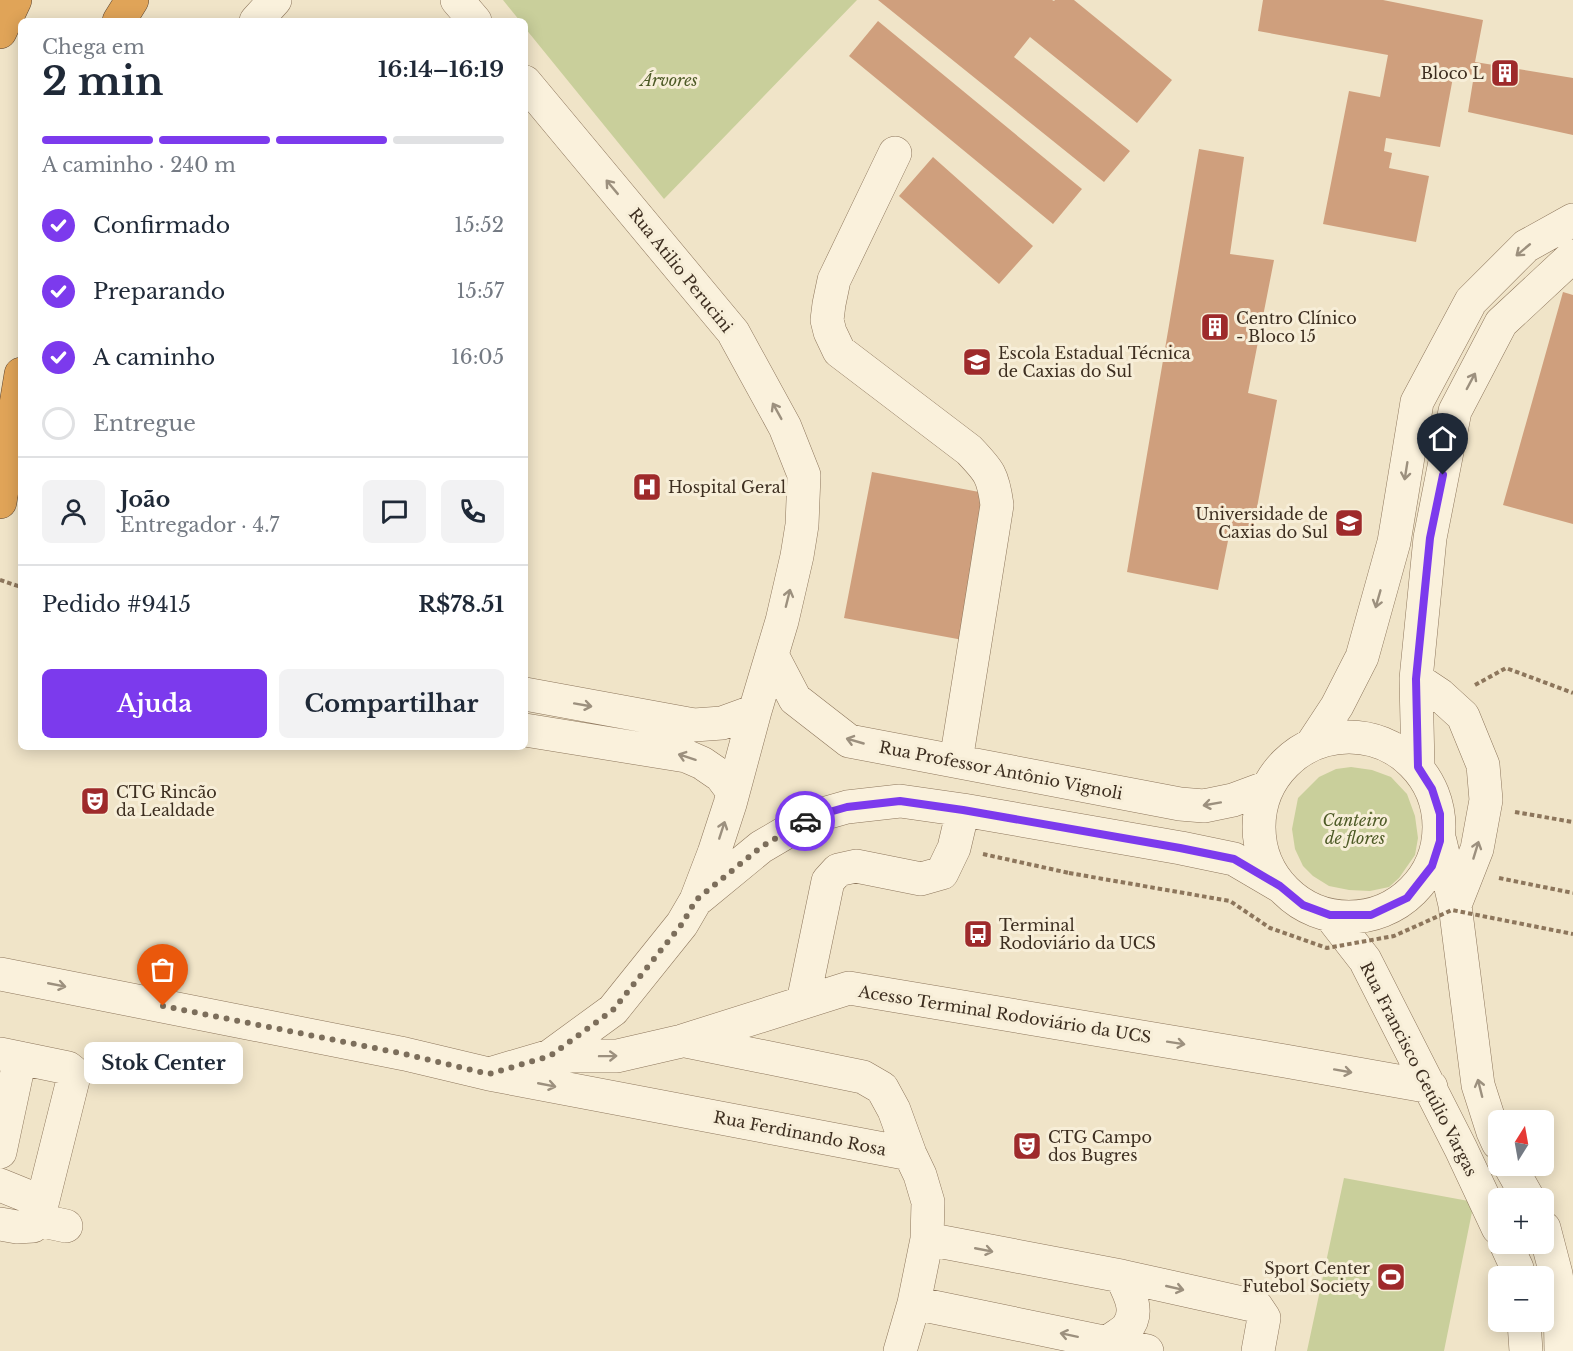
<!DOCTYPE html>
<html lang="pt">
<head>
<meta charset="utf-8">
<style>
  body { margin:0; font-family:"Libre Baskerville",serif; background:#f2f2f3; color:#1f2937; height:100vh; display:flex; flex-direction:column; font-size:22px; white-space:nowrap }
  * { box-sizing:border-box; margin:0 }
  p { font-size:20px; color:#747a83 }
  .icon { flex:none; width:33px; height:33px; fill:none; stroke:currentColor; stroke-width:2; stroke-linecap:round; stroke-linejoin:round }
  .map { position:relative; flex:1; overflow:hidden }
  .side { position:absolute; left:18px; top:18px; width:510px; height:732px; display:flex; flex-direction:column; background:#fff; border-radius:9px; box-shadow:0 3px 15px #0003 }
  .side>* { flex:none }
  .needle { width:39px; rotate:11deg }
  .fabs { position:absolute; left:1488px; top:1110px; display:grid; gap:12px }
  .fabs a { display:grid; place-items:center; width:66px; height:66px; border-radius:9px; background:#fff; box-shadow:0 3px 15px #0003; font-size:30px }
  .pin { position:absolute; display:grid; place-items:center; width:51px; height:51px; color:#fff; margin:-62px -26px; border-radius:50% 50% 50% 0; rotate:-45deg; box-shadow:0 0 6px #0007 }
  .pin .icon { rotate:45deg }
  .courier { position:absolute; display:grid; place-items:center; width:60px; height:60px; margin:-30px; border:4px solid #7c3aed; border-radius:50%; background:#fff; color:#222; box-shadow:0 2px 8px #0007 }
  .bubble { position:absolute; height:42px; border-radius:9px; background:#fff; box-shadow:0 3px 15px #0003; font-size:20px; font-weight:700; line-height:42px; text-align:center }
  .overview em { font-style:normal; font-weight:700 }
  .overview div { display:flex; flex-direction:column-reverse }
  .overview { display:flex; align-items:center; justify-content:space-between; height:102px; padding:0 24px }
  h1 { font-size:39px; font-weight:700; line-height:45px }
  .bar { display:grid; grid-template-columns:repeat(4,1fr); gap:9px 6px; align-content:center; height:72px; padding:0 24px }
  .bar i { height:8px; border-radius:4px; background:#e0e1e3 }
  .bar .selected { background:#7c3aed }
  .bar p { grid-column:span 4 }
  .line { display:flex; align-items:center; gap:15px; padding:0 24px; border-top:2px solid #e0e1e3 }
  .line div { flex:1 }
  .round { display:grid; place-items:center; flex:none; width:63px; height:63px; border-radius:9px; background:#f2f2f3 }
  ol { padding:0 24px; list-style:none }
  li { display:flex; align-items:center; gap:18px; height:66px }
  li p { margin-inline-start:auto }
  li .icon { padding:6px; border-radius:50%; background:#7c3aed; color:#fff; stroke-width:4 }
  li:last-child { color:#747a83 }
  li i { width:33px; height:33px; border:3px solid #e0e1e3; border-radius:50% }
  .cta { display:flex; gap:12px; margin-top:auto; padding:12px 24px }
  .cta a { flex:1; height:69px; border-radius:9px; background:#7c3aed; color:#fff; font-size:24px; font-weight:700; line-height:69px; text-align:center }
  .cta a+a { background:#f2f2f3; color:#1f2937 }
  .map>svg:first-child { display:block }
  .green { fill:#c9cf9b }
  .building { fill:#cf9f7d }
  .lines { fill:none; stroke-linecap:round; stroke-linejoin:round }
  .minor-casing { stroke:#8d765c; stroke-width:34 }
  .highway-casing { stroke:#5b4430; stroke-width:34 }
  .path { stroke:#8d765c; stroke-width:4; stroke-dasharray:4.5 3; stroke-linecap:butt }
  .minor { stroke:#faf1dc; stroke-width:33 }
  .highway { stroke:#e0a458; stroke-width:33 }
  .path-bridge { stroke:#8d765c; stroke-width:4; stroke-dasharray:4.5 3; stroke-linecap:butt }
  .oneway { stroke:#9c907e }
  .done { stroke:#7c6e5b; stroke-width:6; stroke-dasharray:0 10.8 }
  .route { stroke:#7c3aed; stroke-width:8 }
  .labels { text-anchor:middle; stroke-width:6; stroke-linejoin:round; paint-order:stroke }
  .poi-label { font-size:16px; fill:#3d2e20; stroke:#f7eed8; text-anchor:start }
  .park-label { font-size:16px; font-style:italic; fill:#4d5a26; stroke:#f7eed8 }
  .street-label { font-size:16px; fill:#3d2e20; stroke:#f7eed8 }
</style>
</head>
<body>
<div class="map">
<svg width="1573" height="1351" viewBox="0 0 1573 1351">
  <rect width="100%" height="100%" fill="#f0e4c8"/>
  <path class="green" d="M 503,0 L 857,0 L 664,199 L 525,28 L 525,21 L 520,21 Z
    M 1351,767 L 1372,770 L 1391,777 L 1407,794 L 1415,816 L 1418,838 L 1415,855 L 1399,878 L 1389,887 L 1370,891 L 1349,890 L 1329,886 L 1313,876 L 1303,866 L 1295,849 L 1292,829 L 1298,798 L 1319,777 L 1336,769 Z
    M 1344,1178 L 1474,1202 L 1444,1351 L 1307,1351 Z"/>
  <path class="building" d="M 878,0 L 1052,0 L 1054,1 L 1055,0 L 1074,0 L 1172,80 L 1137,123 L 1030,37 L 1014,57 L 1130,151 L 1104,182 Z
    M 1263,0 L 1383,0 L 1483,20 L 1475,62 L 1573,78 L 1573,135 L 1468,112 L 1474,75 L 1454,72 L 1440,147 L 1386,138 L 1384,151 L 1392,153 L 1389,168 L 1429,176 L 1416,242 L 1323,224 L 1349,91 L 1380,97 L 1388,55 L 1258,31 Z
    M 878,21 L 1082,189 L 1053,224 L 849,56 Z
    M 1199,149 L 1244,157 L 1230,254 L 1274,260 L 1248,393 L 1277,400 L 1253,529 L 1231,526 L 1218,590 L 1127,572 Z
    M 933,157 L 1033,246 L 999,284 L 899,196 Z
    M 1563,292 L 1573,295 L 1573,524 L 1503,505 Z
    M 872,472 L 990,494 L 963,640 L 844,618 Z"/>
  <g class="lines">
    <g class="minor-casing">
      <path id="minor" d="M 457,0 L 475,21
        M 256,21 L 275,0
        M 895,153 L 834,280 L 829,304 L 827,320 L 830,332 L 839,351 L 969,450 C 989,471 993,475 997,505 L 956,761
        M 772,655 L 795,699 L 849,741 L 1180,804 L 1204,806 L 1233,800 L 1268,787
        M 1416,679 L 1440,695 L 1463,716 L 1483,765 L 1486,800 L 1477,849 L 1455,905
        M 525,694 L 694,725 L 722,723 L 755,711
        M 525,730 L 686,756 L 702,763 L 721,776 L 733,792
        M1259 827a90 90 0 1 1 180 0a90 90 0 1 1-180 0Z
        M 1312,744 L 1337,706 L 1362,657 L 1394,542 L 1417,402 L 1471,301 L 1526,246 L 1573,220
        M 1418,767 L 1416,679 L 1430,538 L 1455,411 L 1501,323 L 1573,256
        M 1440,841 L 1455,905 L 1478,1085 L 1493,1132 L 1498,1143
        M 699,898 L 761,847 L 812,817 L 847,807 L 900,801 L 963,810 L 1181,848 L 1234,859 L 1280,886
        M 1330,915 L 1365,960 L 1461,1149 L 1498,1228
        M 0,974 L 405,1054 L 489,1074 L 910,1154
        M 803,1002 L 828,881 L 838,870 L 856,866 L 921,879 L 942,873 L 954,848 L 963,810
        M 686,1041 L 863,1077 L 882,1088 L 894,1110 L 910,1154 L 920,1175 L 928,1202 L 927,1239 L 914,1303 L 900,1351
        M 0,1054 L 68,1068 L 73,1072 L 73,1080 L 38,1220 L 33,1226 L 17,1227 L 0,1224
        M 550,1056 L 617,1056 L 682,1041 L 849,988 L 1285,1061 L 1431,1087
        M 489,1074 L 550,1056 L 613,1010 L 682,924 L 696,900 L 714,853 L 730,804 L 755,711 L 782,621 L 797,556 L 802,525 L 804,475 L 785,427 L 733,332 L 525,82
        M 0,1152 L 20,1058
        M 1510,1166 L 1528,1198
        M 0,1185 L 42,1202
        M 38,1220 L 66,1226
        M 1544,1228 L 1556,1274 L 1560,1298 L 1561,1351
        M 927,1239 L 1121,1276 L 1256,1306 L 1264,1318 L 1258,1351
        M 1506,1244 L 1517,1268 L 1518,1276
        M 914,1303 L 1147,1351
        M 1524,1322 L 1526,1351
        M 1106,1343 C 1113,1338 1121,1334 1126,1329 C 1141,1313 1129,1292 1121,1276"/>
    </g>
    <g class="highway-casing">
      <path id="highway" d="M 119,21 L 132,0
        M 0,32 L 15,0
        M 0,502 L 21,374"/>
    </g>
    <path class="path" d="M 0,580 L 21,587
      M 1475,685 L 1506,668 L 1573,693
      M 1515,812 L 1573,822
      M 983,854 L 1069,873
      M 1499,878 L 1573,893"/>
    <use href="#minor" class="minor"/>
    <use href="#highway" class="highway"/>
    <path class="path-bridge" d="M 1069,873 L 1230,901 L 1270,928 L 1327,948 L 1394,936 L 1452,910 L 1573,934"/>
  </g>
  <defs><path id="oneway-shaft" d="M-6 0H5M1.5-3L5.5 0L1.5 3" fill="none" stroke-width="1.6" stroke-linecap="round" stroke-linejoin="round" transform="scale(1.5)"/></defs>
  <g class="oneway">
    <use href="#oneway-shaft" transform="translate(612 187) rotate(-130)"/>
    <use href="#oneway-shaft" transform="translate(1523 250) rotate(140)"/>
    <use href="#oneway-shaft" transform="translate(1471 381) rotate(-62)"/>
    <use href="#oneway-shaft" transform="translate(777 411) rotate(-119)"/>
    <use href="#oneway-shaft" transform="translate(1406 471) rotate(99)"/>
    <use href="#oneway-shaft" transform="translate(788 598) rotate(-76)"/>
    <use href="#oneway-shaft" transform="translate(1378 599) rotate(106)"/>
    <use href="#oneway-shaft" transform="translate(583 705) rotate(10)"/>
    <use href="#oneway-shaft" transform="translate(855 741) rotate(-164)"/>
    <use href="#oneway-shaft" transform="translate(687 757) rotate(-162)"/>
    <use href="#oneway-shaft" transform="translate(1212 804) rotate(170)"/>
    <use href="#oneway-shaft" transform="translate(722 830) rotate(-72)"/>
    <use href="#oneway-shaft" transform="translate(1476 850) rotate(-73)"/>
    <use href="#oneway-shaft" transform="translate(57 985) rotate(11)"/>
    <use href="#oneway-shaft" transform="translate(1176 1043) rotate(9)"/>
    <use href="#oneway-shaft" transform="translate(608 1056) rotate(-1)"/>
    <use href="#oneway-shaft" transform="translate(1343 1071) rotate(10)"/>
    <use href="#oneway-shaft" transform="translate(547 1085) rotate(11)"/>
    <use href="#oneway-shaft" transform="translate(1480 1088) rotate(-104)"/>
    <use href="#oneway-shaft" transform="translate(984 1250) rotate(11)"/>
    <use href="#oneway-shaft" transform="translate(1175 1288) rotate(13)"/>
    <use href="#oneway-shaft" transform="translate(1069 1335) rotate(-168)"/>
  </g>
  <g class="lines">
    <path class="done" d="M 163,1006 L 405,1054 L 489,1074 L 550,1056 L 613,1010 L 682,924 L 696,900 L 761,847 L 805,821"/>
    <path class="route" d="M 805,821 L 812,817 L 847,807 L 900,801 L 963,810 L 1180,848 L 1234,859 L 1280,886 L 1303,905 L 1330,915 L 1371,915 L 1407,898 L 1432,866 L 1440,841 L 1440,814 L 1432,789 L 1418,767 L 1416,679 L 1430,538 L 1443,475"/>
  </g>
  <defs>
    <g id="building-square" transform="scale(1.5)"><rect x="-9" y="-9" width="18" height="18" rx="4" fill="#9e2a2b" stroke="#f7eed8"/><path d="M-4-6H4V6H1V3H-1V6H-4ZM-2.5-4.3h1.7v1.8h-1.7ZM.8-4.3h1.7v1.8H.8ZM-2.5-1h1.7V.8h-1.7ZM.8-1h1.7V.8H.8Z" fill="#fff"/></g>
    <g id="university-square" transform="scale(1.5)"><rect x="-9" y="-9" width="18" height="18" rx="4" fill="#9e2a2b" stroke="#f7eed8"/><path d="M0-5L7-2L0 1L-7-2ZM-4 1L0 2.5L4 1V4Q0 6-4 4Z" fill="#fff"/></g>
    <g id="hospital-square" transform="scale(1.5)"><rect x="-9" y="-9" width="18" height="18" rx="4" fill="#9e2a2b" stroke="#f7eed8"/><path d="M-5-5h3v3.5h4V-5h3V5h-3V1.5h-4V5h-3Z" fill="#fff"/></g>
    <g id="theatre-square" transform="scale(1.5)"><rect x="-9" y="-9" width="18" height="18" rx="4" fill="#9e2a2b" stroke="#f7eed8"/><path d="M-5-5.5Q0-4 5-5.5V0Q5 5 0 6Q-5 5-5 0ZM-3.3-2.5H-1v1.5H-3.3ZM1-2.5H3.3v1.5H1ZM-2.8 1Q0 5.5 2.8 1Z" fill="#fff"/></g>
    <g id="bus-square" transform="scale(1.5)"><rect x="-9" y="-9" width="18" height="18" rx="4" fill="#9e2a2b" stroke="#f7eed8"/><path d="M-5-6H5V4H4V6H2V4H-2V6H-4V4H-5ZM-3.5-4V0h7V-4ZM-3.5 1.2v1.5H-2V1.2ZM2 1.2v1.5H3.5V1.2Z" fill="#fff"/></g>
    <g id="stadium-square" transform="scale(1.5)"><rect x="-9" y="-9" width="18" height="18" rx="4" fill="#9e2a2b" stroke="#f7eed8"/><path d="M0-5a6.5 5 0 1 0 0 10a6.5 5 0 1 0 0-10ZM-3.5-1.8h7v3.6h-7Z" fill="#fff"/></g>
  </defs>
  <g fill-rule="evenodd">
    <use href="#building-square" x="1505" y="73"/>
    <use href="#building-square" x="1215" y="327"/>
    <use href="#university-square" x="977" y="362"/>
    <use href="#hospital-square" x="647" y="487"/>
    <use href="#university-square" x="1349" y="523"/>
    <use href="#theatre-square" x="95" y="801"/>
    <use href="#bus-square" x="978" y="934"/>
    <use href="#theatre-square" x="1027" y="1146"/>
    <use href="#stadium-square" x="1391" y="1277"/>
  </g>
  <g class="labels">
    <g class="poi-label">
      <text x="1484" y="79" text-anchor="end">Bloco L</text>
      <text x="1236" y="324">Centro Clínico<tspan x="1236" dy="18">- Bloco 15</tspan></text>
      <text x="998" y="359">Escola Estadual Técnica<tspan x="998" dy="18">de Caxias do Sul</tspan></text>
      <text x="668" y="493">Hospital Geral</text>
      <text x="1328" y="520" text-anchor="end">Universidade de<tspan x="1328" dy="18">Caxias do Sul</tspan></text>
      <text x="116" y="798">CTG Rincão<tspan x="116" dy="18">da Lealdade</tspan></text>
      <text x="999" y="931">Terminal<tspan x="999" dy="18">Rodoviário da UCS</tspan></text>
      <text x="1048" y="1143">CTG Campo<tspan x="1048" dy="18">dos Bugres</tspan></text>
      <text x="1370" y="1274" text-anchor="end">Sport Center<tspan x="1370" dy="18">Futebol Society</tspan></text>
    </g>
    <g class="park-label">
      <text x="669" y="86">Árvores</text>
      <text x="1355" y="826">Canteiro<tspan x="1355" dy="18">de flores</tspan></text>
    </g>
    <g class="street-label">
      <text transform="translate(681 270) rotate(51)" y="6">Rua Atilio Perucini</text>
      <text transform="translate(1001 770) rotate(11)" y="6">Rua Professor Antônio Vignoli</text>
      <text transform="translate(1005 1014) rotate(9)" y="6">Acesso Terminal Rodoviário da UCS</text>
      <text transform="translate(1419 1069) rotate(63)" y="6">Rua Francisco Getúlio Vargas</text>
      <text transform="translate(800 1133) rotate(11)" y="6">Rua Ferdinando Rosa</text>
    </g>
  </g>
</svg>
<div class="fabs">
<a><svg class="needle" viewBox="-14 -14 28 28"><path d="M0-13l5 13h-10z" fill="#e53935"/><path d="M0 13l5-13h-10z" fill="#747a83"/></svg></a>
<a>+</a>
<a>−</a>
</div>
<div class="pin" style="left:163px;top:1006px;background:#ea580c"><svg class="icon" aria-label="bag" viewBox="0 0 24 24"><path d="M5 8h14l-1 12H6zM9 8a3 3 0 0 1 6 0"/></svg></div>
<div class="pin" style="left:1443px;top:475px;background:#1f2937"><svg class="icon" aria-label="home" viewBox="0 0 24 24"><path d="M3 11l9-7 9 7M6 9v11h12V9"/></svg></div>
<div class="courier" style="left:805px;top:821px"><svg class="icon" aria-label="car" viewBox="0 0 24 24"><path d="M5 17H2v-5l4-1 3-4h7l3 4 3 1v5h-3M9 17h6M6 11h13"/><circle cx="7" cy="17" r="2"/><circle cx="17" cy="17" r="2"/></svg></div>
<div class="bubble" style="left:84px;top:1042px;width:159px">Stok Center</div>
<section class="side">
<div class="overview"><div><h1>2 min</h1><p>Chega em</p></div><em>16:14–16:19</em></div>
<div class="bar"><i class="selected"></i><i class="selected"></i><i class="selected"></i><i></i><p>A caminho · 240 m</p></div>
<ol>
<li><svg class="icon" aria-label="check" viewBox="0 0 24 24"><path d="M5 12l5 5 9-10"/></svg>Confirmado<p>15:52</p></li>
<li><svg class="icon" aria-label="check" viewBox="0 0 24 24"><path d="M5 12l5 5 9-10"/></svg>Preparando<p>15:57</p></li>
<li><svg class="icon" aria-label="check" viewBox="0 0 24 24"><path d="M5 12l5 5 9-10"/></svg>A caminho<p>16:05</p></li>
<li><i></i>Entregue</li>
</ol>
<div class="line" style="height:108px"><a class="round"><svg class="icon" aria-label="person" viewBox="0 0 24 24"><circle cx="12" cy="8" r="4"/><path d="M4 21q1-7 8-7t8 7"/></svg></a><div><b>João</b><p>Entregador · 4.7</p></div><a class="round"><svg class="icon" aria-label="chat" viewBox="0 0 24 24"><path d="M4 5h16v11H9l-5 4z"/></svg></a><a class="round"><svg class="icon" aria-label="phone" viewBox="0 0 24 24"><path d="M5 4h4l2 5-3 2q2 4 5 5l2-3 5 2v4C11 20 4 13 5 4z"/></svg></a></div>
<div class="line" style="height:78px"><div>Pedido #9415</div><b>R$78.51</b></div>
<div class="cta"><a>Ajuda</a><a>Compartilhar</a></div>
</section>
</div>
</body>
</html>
